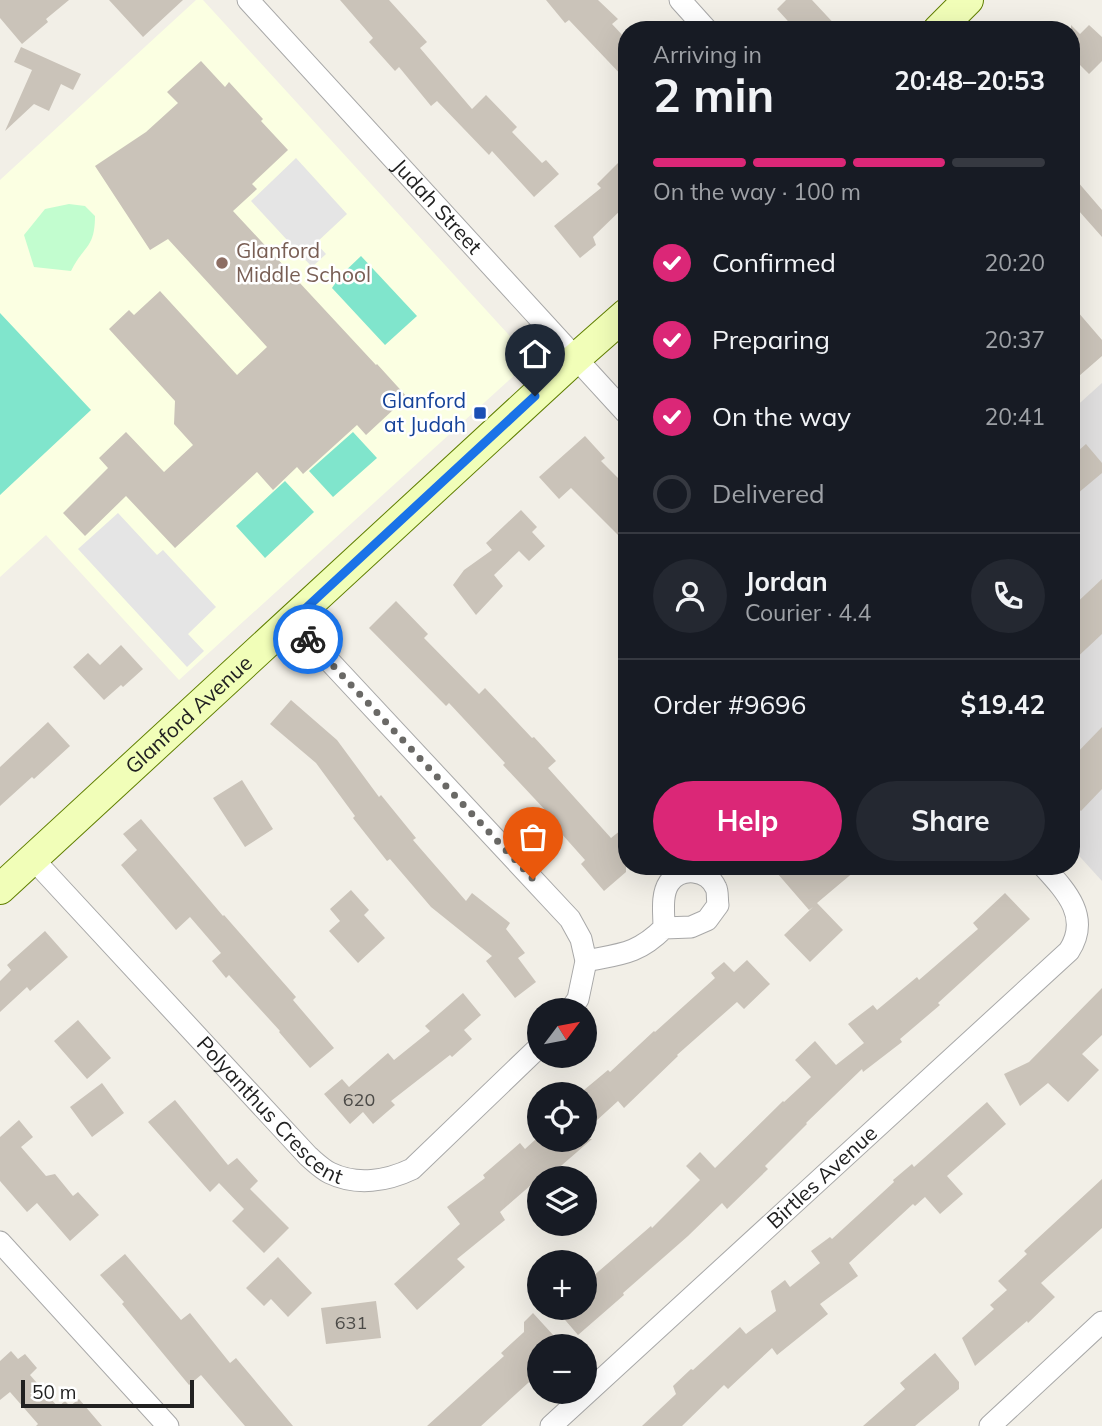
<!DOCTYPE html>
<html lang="en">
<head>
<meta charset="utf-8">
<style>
  body { margin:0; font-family:Mulish,sans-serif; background:#242831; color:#f1f3f6; height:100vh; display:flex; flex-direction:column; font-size:26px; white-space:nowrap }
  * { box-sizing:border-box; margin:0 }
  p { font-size:23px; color:#9ea1a6 }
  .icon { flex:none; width:38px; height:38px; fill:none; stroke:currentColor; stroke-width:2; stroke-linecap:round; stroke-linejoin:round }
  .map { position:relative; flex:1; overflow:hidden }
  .drawer { position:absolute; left:618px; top:21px; width:462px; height:854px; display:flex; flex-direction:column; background:#171b24; border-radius:28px; box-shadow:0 7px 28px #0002 }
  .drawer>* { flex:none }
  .needle { width:46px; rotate:58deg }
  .fabs { position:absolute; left:527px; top:998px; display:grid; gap:14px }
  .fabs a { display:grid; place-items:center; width:70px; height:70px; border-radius:50%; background:#171b24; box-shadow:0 7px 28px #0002; font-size:35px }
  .scale { position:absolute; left:21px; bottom:18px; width:173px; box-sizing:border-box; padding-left:7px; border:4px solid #212121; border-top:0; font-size:19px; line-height:24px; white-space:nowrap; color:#212121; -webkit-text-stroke:5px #fff; paint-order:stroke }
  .pin { position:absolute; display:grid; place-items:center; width:60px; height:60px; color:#fff; margin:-72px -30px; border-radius:50% 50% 50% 0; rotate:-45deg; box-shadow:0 0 7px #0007 }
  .pin .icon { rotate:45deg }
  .courier { position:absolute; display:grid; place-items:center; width:70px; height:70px; margin:-35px; border:5px solid #1a73e8; border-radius:50%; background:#fff; color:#222; box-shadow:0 2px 9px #0007 }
  .summary em { font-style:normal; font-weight:700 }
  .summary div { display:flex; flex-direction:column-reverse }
  .summary { display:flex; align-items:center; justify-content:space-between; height:119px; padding:0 35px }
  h1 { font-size:46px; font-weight:700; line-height:52px }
  .bar { display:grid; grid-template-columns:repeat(4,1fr); gap:10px 7px; align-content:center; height:84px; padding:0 35px }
  .bar i { height:9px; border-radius:5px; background:#363941 }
  .bar .current { background:#db2777 }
  .bar p { grid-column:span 4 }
  .line { display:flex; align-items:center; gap:18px; padding:0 35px; border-top:2px solid #363941 }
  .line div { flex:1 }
  .round { display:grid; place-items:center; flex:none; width:74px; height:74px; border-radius:37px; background:#242831 }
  ol { padding:0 35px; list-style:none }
  li { display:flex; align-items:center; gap:21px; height:77px }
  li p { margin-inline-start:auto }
  li .icon { padding:7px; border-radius:50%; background:#db2777; color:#fff; stroke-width:4 }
  li:last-child { color:#9ea1a6 }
  li i { width:38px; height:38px; border:4px solid #363941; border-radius:50% }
  .button { display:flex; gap:14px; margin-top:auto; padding:14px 35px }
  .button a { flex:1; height:80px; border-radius:42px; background:#db2777; color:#fff; font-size:28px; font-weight:700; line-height:80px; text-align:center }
  .button a+a { background:#242831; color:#f1f3f6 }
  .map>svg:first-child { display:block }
  .residential { fill:#dfdede }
  .education { fill:#fbffe2 }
  .park { fill:#c2fdcf }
  .pitch { fill:#80e5cc }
  .parking { fill:#e5e5e5 }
  .building { fill:#cac3b9 }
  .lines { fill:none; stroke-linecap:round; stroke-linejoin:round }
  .minor-casing { stroke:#a8a8a8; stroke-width:23 }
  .secondary-casing { stroke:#607f00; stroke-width:32 }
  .minor { stroke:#fff; stroke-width:21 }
  .secondary { stroke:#f1feb8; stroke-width:30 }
  .done { stroke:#6a6966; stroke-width:7; stroke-dasharray:0 12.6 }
  .route { stroke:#1a73e8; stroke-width:9 }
  .education-dot { fill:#8d6e63; stroke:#fff; stroke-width:2.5 }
  .transit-dot { fill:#1a4fb4; stroke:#fff; stroke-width:2.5 }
  .labels { text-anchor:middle; stroke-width:5; stroke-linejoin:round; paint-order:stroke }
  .number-label { font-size:18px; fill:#4b4a47 }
  .street-label { font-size:21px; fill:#212121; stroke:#fff }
  .education-label { font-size:21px; fill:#785e54; stroke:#fff; text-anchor:start }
  .transit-label { font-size:21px; fill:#164399; stroke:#fff; text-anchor:end }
</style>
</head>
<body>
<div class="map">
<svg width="1102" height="1426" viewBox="0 0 1102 1426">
  <rect width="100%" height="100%" fill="#f2efe7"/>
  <path class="residential" d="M 1102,383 L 1102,881 L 1071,847 L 1071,411 Z"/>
  <path class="education" d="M 196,0 L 203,0 L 519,346 L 523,358 L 521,368 L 517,373 L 179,680 L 46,535 L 0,577 L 0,180 Z"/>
  <path class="park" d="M 69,204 L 85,206 L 95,216 C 95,249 83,246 71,271 L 34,267 L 24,235 L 45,209 Z"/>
  <path class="pitch" d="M 361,256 L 417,316 L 385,345 L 332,288 L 340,276 Z
    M 0,313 L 91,410 L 0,495 Z
    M 353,432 L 377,458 L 333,497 L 309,471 Z
    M 285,481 L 314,512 L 265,558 L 236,526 Z"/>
  <path class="parking" d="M 296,158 L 347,214 L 316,243 L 326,254 L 312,267 L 251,201 Z
    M 118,513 L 157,555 L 163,550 L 216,607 L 188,634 L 204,651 L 187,667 L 78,549 Z"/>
  <path class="building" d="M 0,0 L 69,0 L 46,19 L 48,22 L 22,44 L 0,18 Z
    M 109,0 L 183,0 L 143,37 Z
    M 340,0 L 389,0 L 427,42 L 420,48 L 472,109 L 486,95 L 517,127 L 512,132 L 542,163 L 546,160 L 559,174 L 534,197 L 492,151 L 489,155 L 437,101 L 431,106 L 399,67 L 395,71 L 369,42 L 373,38 Z
    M 546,0 L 598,0 L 618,19 L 612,24 L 626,39 L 626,80 L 569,20 L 565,23 Z
    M 786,0 L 812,0 L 840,30 L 796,30 L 777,9 Z
    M 1071,25 L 1080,34 L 1089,25 L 1102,37 L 1102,61 L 1089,74 L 1071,56 Z
    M 21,47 L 81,74 L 73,90 L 61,84 L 49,111 L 34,104 L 5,131 L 32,70 L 14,62 Z
    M 201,61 L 225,87 L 229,82 L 263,119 L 261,121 L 288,150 L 252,184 L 257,189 L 233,211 L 376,365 L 377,364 L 407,397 L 366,435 L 357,425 L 303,474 L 297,467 L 273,490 L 257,472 L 175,548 L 126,496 L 85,536 L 63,513 L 108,468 L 99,458 L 126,432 L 164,472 L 193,445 L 174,424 L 175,401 L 109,329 L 129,310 L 134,315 L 160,291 L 237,375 L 267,347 L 168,239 L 150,250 L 95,166 L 146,132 L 178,103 L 167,92 Z
    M 626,155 L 626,205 L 593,237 L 596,245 L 580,258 L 554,226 L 601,188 L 597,184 Z
    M 1071,174 L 1102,210 L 1102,237 L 1071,202 Z
    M 1071,304 L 1102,340 L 1102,356 L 1071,383 Z
    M 585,436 L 605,458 L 601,461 L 626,486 L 626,543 L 571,488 L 559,499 L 539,477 Z
    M 1086,444 L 1102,463 L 1102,473 L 1071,499 L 1071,457 Z
    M 521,510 L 537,527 L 532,532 L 545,546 L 529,561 L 519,551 L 494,575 L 503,586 L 476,615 L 453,585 L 464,570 L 492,550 L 486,543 Z
    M 1102,579 L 1102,634 L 1071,663 L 1071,608 Z
    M 396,601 L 428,634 L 424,638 L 479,694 L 485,688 L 532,738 L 534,737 L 556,761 L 548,768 L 611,838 L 626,826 L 626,872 L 604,891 L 581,864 L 585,860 L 544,814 L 547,812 L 503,765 L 505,763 L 449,703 L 446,706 L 369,628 Z
    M 121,645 L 143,669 L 123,687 L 121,685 L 104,700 L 73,667 L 88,653 L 100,665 Z
    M 291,700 L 337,740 L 379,797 L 381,795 L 416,838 L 413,840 L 466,901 L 472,893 L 510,923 L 506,929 L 525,953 L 518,958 L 536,982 L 515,998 L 486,961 L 492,956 L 431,907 L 390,859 L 387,861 L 353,818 L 355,816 L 316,763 L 270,724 Z
    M 48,722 L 70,746 L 34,779 L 32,777 L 0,806 L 0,767 Z
    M 1102,727 L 1102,789 L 1081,811 L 1071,802 L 1071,759 Z
    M 242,780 L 273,829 L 245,847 L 213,798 Z
    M 141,819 L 223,916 L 224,915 L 296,997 L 293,1000 L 334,1048 L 310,1068 L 279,1032 L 280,1031 L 229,975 L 226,978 L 212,961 L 221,953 L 190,917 L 176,930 L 121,865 L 137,850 L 123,834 Z
    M 771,866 L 861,866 L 817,903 L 843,930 L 810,962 L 784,935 L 813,907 L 809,910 Z
    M 351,890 L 369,910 L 364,915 L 385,938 L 358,963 L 329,931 L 340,921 L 330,909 Z
    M 1005,893 L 1030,919 L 938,1003 L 940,1005 L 900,1039 L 902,1042 L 863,1072 L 862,1069 L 806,1123 L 807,1124 L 765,1166 L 768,1169 L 727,1209 L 722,1203 L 688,1236 L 623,1293 L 624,1295 L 578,1335 L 554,1307 L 584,1307 L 584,1284 L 651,1226 L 652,1228 L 700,1180 L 686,1166 L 700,1152 L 715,1168 L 783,1101 L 784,1102 L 811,1077 L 795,1060 L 815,1041 L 836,1065 L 864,1043 L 848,1024 L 873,1005 L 877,1010 L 917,977 L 919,980 L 978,929 L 973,923 Z
    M 45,931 L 68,957 L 30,991 L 27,987 L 0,1012 L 0,981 L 11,970 L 7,965 Z
    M 747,960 L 770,984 L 744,1009 L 737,1002 L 677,1055 L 678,1056 L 624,1108 L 618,1101 L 584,1132 L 584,1090 L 608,1070 L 610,1072 L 654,1031 L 655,1032 L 715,978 L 711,973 L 724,962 L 734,972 Z
    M 1102,988 L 1102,1035 L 1082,1054 L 1099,1070 L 1068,1102 L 1048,1083 L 1020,1106 L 1004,1074 L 1029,1062 Z
    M 463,993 L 481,1015 L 464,1030 L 472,1039 L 452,1057 L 450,1055 L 391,1101 L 395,1105 L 373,1124 L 363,1112 L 350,1124 L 324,1094 L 342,1079 L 349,1087 L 388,1053 L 394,1060 L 430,1031 L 425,1026 Z
    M 78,1020 L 111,1058 L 87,1079 L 54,1041 Z
    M 102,1083 L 124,1113 L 92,1137 L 70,1107 Z
    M 175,1100 L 228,1165 L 237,1158 L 258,1181 L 250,1189 L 289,1228 L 264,1253 L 232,1221 L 244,1209 L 219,1183 L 210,1192 L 148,1122 Z
    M 987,1102 L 1006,1124 L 947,1176 L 963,1194 L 940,1214 L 925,1197 L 915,1206 L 913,1204 L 849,1263 L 858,1276 L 820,1304 L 828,1314 L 777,1355 L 772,1348 L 728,1389 L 724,1385 L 682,1426 L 642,1426 L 676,1394 L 673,1386 L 691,1369 L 693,1370 L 740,1327 L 746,1334 L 776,1311 L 771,1291 L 785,1280 L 790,1287 L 820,1263 L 811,1251 L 830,1237 L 832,1239 L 894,1182 L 893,1180 L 912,1164 L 914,1167 Z
    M 19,1120 L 33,1137 L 21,1147 L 46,1176 L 55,1174 L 73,1196 L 78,1192 L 99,1215 L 70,1241 L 37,1203 L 27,1212 L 0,1181 L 0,1137 Z
    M 536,1139 L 592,1139 L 547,1178 L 539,1178 L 500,1212 L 505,1220 L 457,1259 L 465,1267 L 417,1310 L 394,1284 L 460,1224 L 447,1207 L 485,1178 L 483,1175 L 520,1143 L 525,1149 Z
    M 1102,1179 L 1102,1228 L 1041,1283 L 1055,1297 L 1028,1323 L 1027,1321 L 975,1366 L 962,1338 L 994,1309 L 990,1305 L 1007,1290 L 998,1281 L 1027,1254 L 1024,1251 Z
    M 125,1254 L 181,1320 L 190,1313 L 230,1363 L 236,1358 L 293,1426 L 245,1426 L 201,1375 L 189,1385 L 122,1304 L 124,1302 L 100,1275 Z
    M 278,1257 L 312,1293 L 288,1317 L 271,1299 L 264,1306 L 246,1288 Z
    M 376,1301 L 381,1338 L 326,1344 L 321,1308 Z
    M 533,1313 L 554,1336 L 543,1346 L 539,1346 L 539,1373 L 481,1426 L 427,1426 L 504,1356 L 501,1353 L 524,1332 L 524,1322 Z
    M 11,1351 L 18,1359 L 25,1354 L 37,1368 L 30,1375 L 58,1407 L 65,1401 L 70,1406 L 79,1399 L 102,1426 L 36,1426 L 38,1424 L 10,1392 L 0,1400 L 0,1361 Z
    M 935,1353 L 959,1382 L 959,1389 L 915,1426 L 863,1426 L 905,1389 L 900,1383 Z"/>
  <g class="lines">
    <g class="minor-casing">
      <g id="minor">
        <path id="s1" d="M 248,0 L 626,413"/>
        <path d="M 680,0 L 707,30"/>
        <path d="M 292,621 L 570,919 L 581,939 L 586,961 L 578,999 L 570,1010"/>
        <path id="s2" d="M 33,859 L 308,1156 C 315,1162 322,1169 330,1173 C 357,1186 387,1181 412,1169 L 539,1047"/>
        <path d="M 586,961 C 621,954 638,954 664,928 L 691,927 L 707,920 L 718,905 C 717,900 718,892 716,888 C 708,869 681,866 669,883 C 661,895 664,913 664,928"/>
        <path d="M 0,1242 L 168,1426"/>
        <path id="s3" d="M 551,1426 L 1069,951 C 1091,917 1066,891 1043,866"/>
        <path d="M 990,1426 L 1102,1322"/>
      </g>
    </g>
    <g class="secondary-casing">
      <g id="secondary">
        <path d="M 938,30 L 968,0"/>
        <path id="s4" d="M 0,889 L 576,358 L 626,314"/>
      </g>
    </g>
    <use href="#minor" class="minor"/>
    <use href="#secondary" class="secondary"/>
  </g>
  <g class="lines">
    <path class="done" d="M 308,639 L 533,879"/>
    <path class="route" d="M 308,639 L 292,621 L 535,396"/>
  </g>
  <circle class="education-dot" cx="222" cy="263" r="7"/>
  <rect class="transit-dot" x="473" y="406" width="14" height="14" rx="3.5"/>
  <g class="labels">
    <g class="number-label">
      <text x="359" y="1106">620</text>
      <text x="351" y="1329">631</text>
    </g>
    <g class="street-label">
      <text dy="7" stroke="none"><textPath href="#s1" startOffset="280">Judah Street</textPath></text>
      <text dy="7" stroke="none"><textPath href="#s4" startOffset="257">Glanford Avenue</textPath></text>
      <text dy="7" stroke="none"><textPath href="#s2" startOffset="346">Polyanthus Crescent</textPath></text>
      <text dy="7" stroke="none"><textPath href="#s3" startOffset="368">Birtles Avenue</textPath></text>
    </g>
    <g class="education-label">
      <text x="236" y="258">Glanford<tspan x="236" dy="24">Middle School</tspan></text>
    </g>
    <g class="transit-label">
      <text x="466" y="408">Glanford<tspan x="466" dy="24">at Judah</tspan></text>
    </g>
  </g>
</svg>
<div class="fabs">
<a><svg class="needle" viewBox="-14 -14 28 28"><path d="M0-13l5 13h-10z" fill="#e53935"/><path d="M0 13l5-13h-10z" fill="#9ea1a6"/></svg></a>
<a><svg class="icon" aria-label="locate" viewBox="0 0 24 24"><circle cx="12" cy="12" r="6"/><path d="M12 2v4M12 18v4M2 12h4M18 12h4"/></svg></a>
<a><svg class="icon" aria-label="layers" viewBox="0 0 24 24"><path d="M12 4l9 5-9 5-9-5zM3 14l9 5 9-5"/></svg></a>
<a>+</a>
<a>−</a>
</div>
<div class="scale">50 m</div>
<div class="pin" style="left:533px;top:879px;background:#ea580c"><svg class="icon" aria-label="bag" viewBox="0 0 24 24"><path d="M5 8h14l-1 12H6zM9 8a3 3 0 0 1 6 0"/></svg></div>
<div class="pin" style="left:535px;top:396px;background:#1f2937"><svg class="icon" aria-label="home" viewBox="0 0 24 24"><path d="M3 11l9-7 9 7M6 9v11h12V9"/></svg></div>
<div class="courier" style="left:308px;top:639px"><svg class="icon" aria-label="bike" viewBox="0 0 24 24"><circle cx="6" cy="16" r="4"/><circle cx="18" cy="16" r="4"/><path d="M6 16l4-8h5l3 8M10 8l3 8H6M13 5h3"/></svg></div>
<section class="drawer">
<div class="summary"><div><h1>2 min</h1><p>Arriving in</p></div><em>20:48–20:53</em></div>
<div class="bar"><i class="current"></i><i class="current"></i><i class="current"></i><i></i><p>On the way · 100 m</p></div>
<ol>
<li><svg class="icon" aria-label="check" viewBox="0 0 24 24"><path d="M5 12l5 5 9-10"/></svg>Confirmed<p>20:20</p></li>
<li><svg class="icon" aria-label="check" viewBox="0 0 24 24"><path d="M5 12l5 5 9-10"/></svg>Preparing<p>20:37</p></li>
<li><svg class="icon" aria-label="check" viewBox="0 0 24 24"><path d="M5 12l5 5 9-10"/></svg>On the way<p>20:41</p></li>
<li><i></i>Delivered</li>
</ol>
<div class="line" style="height:126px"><a class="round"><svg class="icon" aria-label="person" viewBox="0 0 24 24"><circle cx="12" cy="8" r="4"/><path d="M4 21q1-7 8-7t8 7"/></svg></a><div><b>Jordan</b><p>Courier · 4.4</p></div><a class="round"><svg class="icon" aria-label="phone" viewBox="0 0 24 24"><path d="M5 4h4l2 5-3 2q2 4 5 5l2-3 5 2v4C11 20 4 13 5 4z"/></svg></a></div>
<div class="line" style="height:91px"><div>Order #9696</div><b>$19.42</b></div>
<div class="button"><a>Help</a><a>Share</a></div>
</section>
</div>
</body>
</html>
